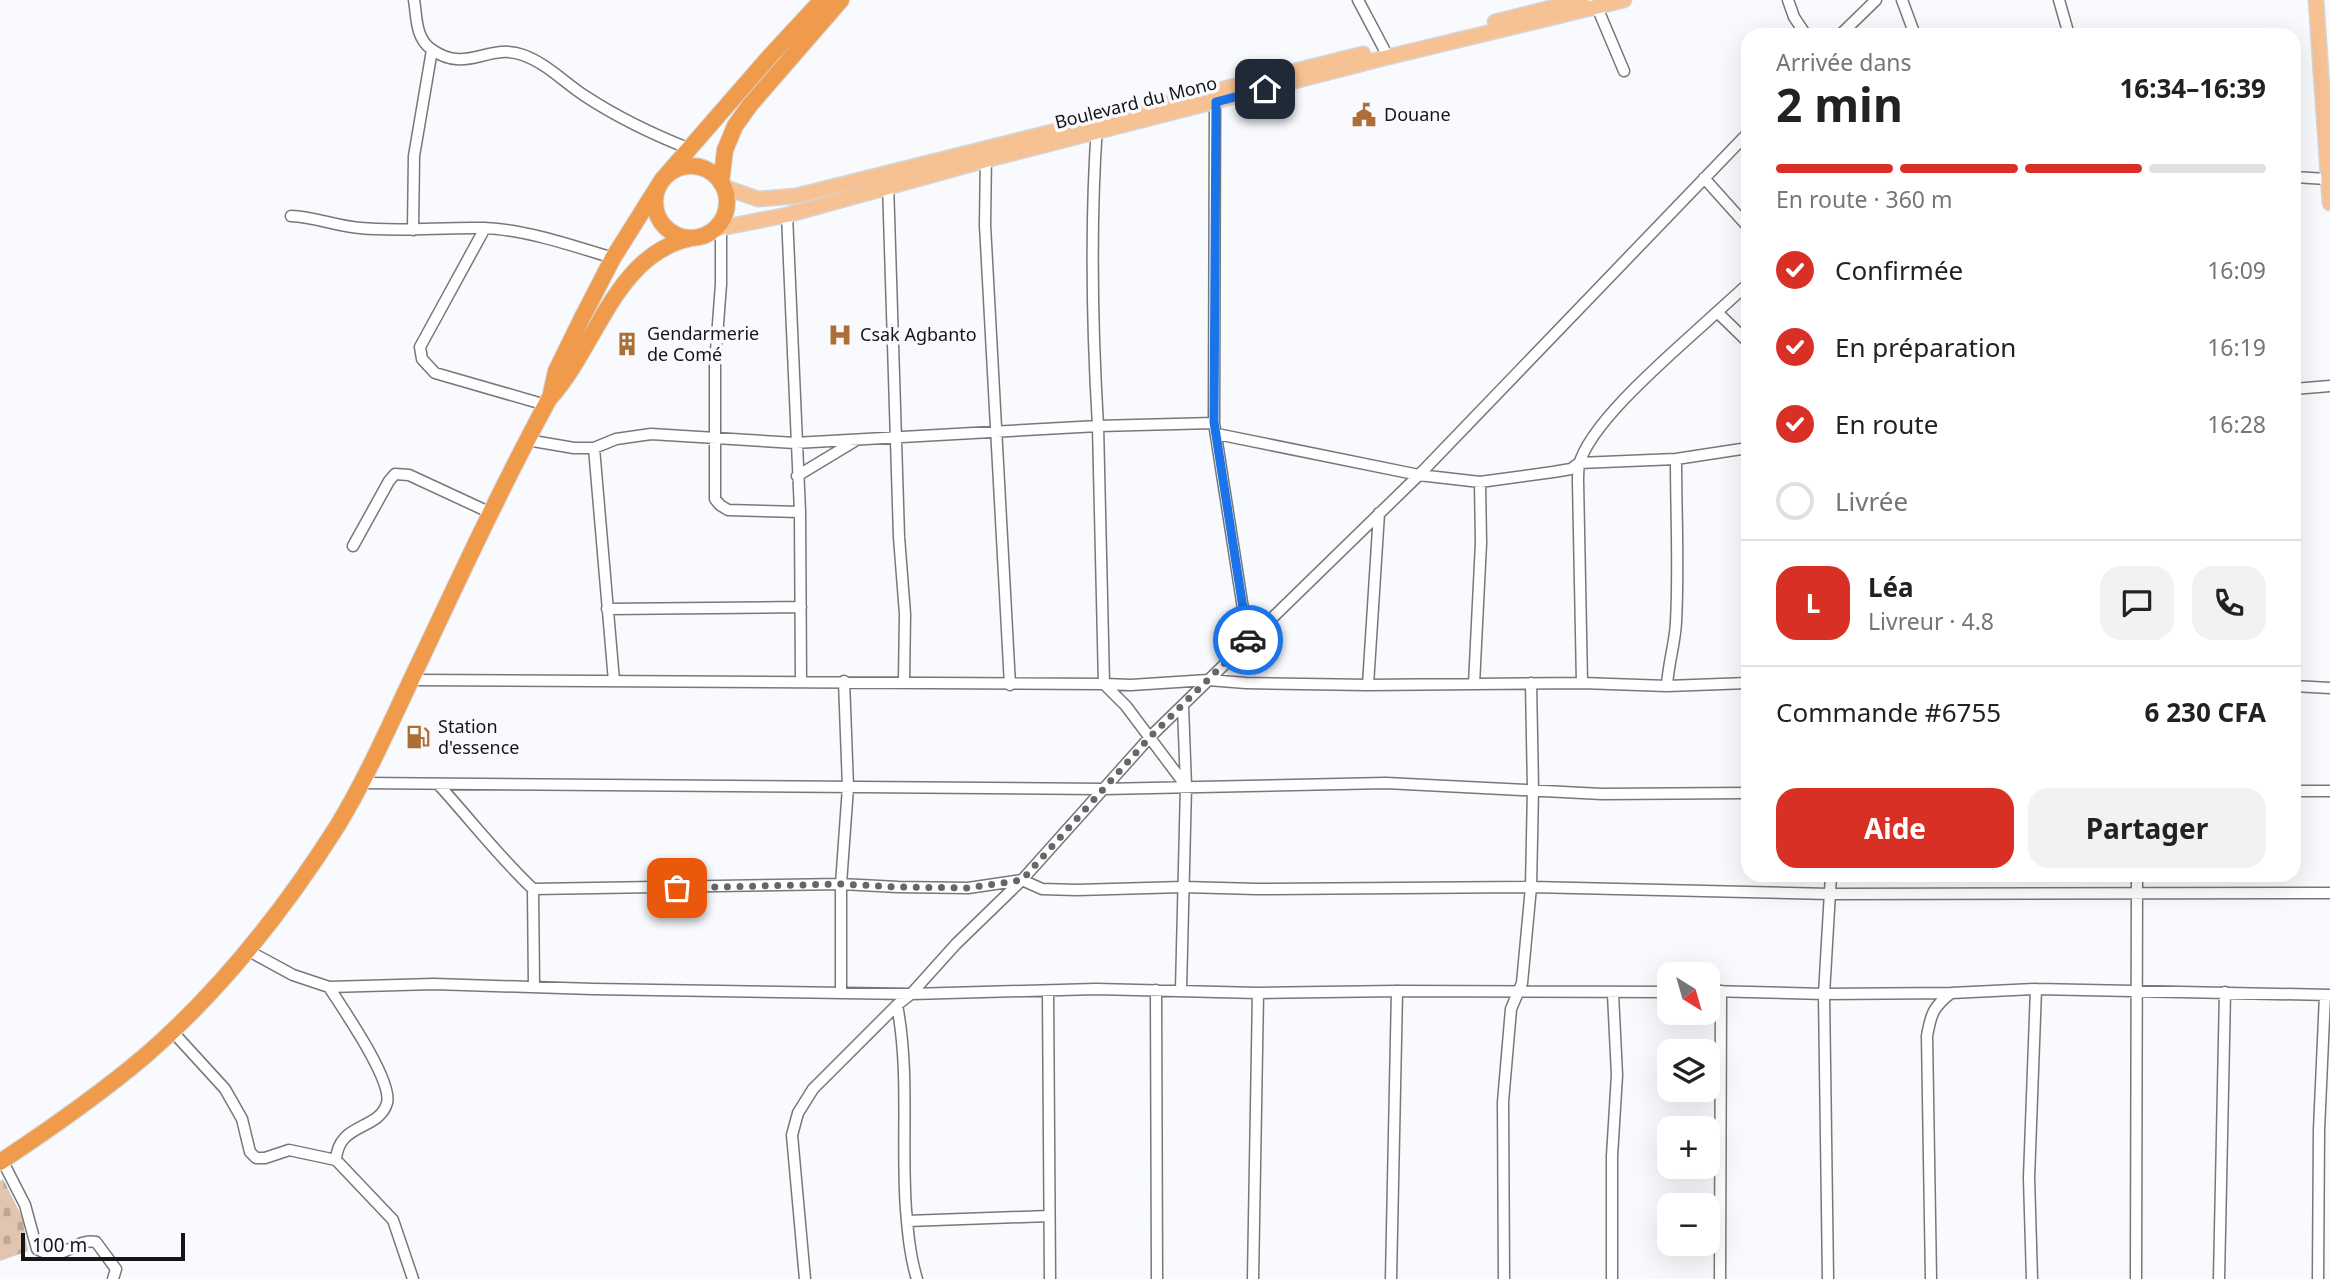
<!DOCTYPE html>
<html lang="fr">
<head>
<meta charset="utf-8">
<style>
  body { margin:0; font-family:"Noto Sans",sans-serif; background:#f2f2f2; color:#222; height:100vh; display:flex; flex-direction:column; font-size:26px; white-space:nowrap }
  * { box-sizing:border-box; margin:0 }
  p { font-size:23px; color:#767676 }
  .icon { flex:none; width:38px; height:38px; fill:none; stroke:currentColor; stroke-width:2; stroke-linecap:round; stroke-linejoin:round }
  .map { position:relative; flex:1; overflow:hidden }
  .details { position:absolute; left:1741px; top:28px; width:560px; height:854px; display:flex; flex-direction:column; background:#fff; border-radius:21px; box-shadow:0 7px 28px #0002 }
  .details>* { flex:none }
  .needle { width:46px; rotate:143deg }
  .buttons { position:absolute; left:1657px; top:962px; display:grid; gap:14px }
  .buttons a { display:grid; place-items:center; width:63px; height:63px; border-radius:14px; background:#fff; box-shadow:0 7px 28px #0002; font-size:35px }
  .scale { position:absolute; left:21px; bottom:18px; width:164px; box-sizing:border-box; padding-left:7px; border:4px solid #161618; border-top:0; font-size:19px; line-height:24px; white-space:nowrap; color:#161618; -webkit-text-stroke:5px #f8fafd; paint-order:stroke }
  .pin { position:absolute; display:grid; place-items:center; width:60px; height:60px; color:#fff; margin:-30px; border-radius:14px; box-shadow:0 4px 10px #0006 }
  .courier { position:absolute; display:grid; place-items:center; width:70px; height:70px; margin:-35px; border:5px solid #1a73e8; border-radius:50%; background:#fff; color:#222; box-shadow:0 2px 9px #0007 }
  .summary em { font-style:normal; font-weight:700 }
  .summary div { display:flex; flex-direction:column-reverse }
  .summary { display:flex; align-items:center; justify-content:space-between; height:119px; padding:0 35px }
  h1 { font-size:46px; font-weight:700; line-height:52px }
  .bar { display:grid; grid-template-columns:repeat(4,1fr); gap:10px 7px; align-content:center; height:84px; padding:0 35px }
  .bar i { height:9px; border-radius:5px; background:#e0e0e0 }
  .bar .current { background:#d93025 }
  .bar p { grid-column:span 4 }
  .line { display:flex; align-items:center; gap:18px; padding:0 35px; border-top:2px solid #e0e0e0 }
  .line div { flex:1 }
  .round { display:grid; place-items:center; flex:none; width:74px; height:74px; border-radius:21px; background:#f2f2f2 }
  ol { padding:0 35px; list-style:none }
  li { display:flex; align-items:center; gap:21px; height:77px }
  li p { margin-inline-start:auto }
  li .icon { padding:7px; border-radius:50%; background:#d93025; color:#fff; stroke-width:4 }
  li:last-child { color:#767676 }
  li i { width:38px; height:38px; border:4px solid #e0e0e0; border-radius:50% }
  .button { display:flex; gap:14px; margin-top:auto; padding:14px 35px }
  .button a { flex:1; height:80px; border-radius:21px; background:#d93025; color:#fff; font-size:28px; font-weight:700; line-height:80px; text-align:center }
  .button a+a { background:#f2f2f2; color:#222 }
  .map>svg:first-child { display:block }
  .cemetery { fill:url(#cemetery-stones) }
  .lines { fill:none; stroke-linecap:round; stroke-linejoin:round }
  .minor-casing { stroke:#76787b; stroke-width:13 }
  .major-casing { stroke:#d5d5d5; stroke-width:17 }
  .highway-casing { stroke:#d5d5d5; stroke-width:18 }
  .minor { stroke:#fff; stroke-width:10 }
  .major { stroke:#f6c294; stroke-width:14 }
  .highway { stroke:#f09a4c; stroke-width:16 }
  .done { stroke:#656668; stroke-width:7; stroke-dasharray:0 12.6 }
  .route { stroke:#1a73e8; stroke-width:9 }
  .labels { text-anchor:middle; stroke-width:7; stroke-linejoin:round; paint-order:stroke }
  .street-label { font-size:18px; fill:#161618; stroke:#f8fafd }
  .poi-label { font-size:18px; fill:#161618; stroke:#f8fafd; text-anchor:start }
</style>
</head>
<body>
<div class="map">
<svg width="2330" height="1279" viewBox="0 0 2330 1279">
  <defs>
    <pattern id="cemetery-stones" width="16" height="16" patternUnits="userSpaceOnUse" patternTransform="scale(1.75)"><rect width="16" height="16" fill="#e0c5b0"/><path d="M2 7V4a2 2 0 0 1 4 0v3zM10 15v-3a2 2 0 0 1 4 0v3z" fill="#bfa897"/></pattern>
  </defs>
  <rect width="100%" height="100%" fill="#f8fafd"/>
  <path class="cemetery" d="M 3,1179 L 22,1217 L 28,1251 L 0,1261 L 0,1181 Z"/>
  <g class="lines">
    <g class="minor-casing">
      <path id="minor" d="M 414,0 C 417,17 415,37 431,49 C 467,75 488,42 523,55 C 546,63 565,83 585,96 C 620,119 652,134 690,149
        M 1358,0 L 1384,49
        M 1594,0 L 1624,71
        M 1788,0 L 1794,17 L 1806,35
        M 1902,0 L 1915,35
        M 2059,0 L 2069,35
        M 1840,35 L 1876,0
        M 1215,95 L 1214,423 L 1244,615 L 1250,639
        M 1097,126 C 1090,226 1092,326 1098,426 L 1214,423
        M 986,153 L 985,225 L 1010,685
        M 2294,177 L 2327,179
        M 1704,178 L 1748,227
        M 888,183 L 899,537 L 905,614 L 904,681
        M 787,215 L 800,512 L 801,682
        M 291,216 C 315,217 336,226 360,228 C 401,232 442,227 483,228 C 524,229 574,246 613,258
        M 485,228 L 420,347 L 422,359 L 435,373 L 546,405
        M 721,228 L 721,284 L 715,364 L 715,499 L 720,505 L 728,510 L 800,512
        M 413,230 L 414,156 L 432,50
        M 1748,284 L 1717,312 L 1748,342
        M 2294,389 L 2330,386
        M 1217,434 L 1419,475 L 1480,482 L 1553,472 L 1571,469 L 1579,463 L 1676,459 L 1748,448
        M 594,448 L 614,681
        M 797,476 L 855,441
        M 353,546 L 389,481 L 395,474 L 409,475 L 491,513
        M 607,609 L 801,607
        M 411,680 L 1104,684 L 1098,426 L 795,443 L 651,434 L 616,439 L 594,448 L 574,448 L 527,440
        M 1582,683 L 1578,481 C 1578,476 1578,470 1579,465 C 1590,420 1682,345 1717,312
        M 1104,684 L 1131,685 L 1208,680 L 1246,683 L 1368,685 L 1582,683 L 1667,686 L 1748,683
        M 1104,684 L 1126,706 L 1186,786
        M 1474,684 L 1481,543 L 1480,482
        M 1368,685 L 1379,513
        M 1667,686 C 1668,664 1675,644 1676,622 C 1679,568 1676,513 1676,459
        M 2294,686 L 2330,688
        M 362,783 L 1103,789 L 1386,783 L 1602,794 L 1748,793
        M 438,784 C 470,819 499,857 533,889 L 841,884 L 898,887 L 968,888 L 1022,880 L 1042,889 L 1077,890 L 1183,887 L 1257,889 L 1531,887 L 1829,894 L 2330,893
        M 2294,791 L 2330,791
        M 533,889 L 534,986
        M 247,950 L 293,975 L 329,987 L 434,984 L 593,989 L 911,994 L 1096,989 L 1258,993 L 1397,991 L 1670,992
        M 329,987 C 342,1008 393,1080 387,1103 C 379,1131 338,1122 336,1160
        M 1156,990 L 1157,1279
        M 1181,990 L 1186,786 L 1183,706
        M 1048,991 L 1050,1279
        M 1708,991 L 1824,994 L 1951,993 L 2036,989 L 2330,995
        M 841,993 L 841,884 L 848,787 L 844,681
        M 897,1005 C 910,1073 901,1141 906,1210 C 908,1233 910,1257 917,1279
        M 172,1031 L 225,1089 L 242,1119 L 250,1152 L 256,1158 L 265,1158 L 289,1150 L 336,1160 L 393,1220 L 413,1279
        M 2,1160 L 25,1205 L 37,1249 C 65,1265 71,1238 96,1242 L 116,1269 L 113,1279
        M 907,1221 L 1049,1216
        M 805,1279 L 792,1135 L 798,1113 L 813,1089 L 897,1005 L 911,994 L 956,944 L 1022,880 L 1150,737 L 1419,475 L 1748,133
        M 1253,1279 L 1258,993
        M 1391,1279 L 1397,991
        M 1504,1279 L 1503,1102 L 1511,1009 L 1522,983 L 1531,887 L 1533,789 L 1531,683
        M 1612,1279 L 1612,1156 L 1617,1075 L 1613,994
        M 1720,1279 L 1721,991
        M 1828,1279 L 1824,994 L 1831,875
        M 1931,1279 L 1927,1036 C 1931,1014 1933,1007 1951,993
        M 2032,1279 L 2029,1178 L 2036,989
        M 2136,1279 L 2137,875
        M 2219,1279 L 2225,992
        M 2318,1279 L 2319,1130 L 2325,995"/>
    </g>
    <g class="major-casing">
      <path id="major" d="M 2316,0 L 2330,203
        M 1495,22 L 1582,0
        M 724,187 L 758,199 L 796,196 L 1363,54
        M 699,237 L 721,228 L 787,215 L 986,160 L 1388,57 L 1624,0"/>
    </g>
    <g class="highway-casing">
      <path id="highway" d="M655 202a36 36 0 1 1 72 0a36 36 0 1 1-72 0Z
        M 721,183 L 725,150 L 735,126 L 750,105 L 841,0
        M 550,398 L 556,371 L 582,318 L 613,258 L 662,180 L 771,55 L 822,0
        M 0,1162 C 50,1129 100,1094 145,1056 C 220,991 285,909 338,825 C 370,772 394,715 421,659 C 462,572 503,484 549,399 C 597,347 615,253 692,238"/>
    </g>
    <use href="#minor" class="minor"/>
    <use href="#major" class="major"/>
    <use href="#highway" class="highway"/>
  </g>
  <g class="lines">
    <path class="done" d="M 677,888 L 841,884 L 898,887 L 968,888 L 1022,880 L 1150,737 L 1248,640"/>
    <path class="route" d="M 1248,640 L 1214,422 L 1216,102 L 1265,89"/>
  </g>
  <defs>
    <g id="civic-bare" transform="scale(1.89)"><path d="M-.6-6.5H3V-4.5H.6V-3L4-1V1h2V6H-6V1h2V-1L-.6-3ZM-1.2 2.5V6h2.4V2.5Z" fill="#ae6f36" stroke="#f8fafd" stroke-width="2.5" paint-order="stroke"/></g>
    <g id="hospital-bare" transform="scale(1.89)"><path d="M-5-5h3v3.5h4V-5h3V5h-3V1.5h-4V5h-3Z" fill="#ae6f36" stroke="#f8fafd" stroke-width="2.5" paint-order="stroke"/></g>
    <g id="building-bare" transform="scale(1.89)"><path d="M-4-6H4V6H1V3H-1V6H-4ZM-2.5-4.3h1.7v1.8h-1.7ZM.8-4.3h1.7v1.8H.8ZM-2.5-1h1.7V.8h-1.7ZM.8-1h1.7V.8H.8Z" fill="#ae6f36" stroke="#f8fafd" stroke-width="2.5" paint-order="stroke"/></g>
    <g id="fuel-bare" transform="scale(1.89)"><path d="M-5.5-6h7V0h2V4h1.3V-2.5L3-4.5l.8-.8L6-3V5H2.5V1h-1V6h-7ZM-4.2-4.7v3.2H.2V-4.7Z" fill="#ae6f36" stroke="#f8fafd" stroke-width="2.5" paint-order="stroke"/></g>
  </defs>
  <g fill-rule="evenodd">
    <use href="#civic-bare" x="1364" y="115"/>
    <use href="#hospital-bare" x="840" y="335"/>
    <use href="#building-bare" x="627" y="344"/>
    <use href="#fuel-bare" x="418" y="737"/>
  </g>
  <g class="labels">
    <g class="street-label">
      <text transform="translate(1136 103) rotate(-14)" y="6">Boulevard du Mono</text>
    </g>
    <g class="poi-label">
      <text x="1384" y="121">Douane</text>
      <text x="647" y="340">Gendarmerie<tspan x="647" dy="21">de Comé</tspan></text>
      <text x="860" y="341">Csak Agbanto</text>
      <text x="438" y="733">Station<tspan x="438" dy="21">d'essence</tspan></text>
    </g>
  </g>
</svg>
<div class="buttons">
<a><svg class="needle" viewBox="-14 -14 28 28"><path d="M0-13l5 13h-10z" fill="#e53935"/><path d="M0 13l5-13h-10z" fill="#767676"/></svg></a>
<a><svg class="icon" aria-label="layers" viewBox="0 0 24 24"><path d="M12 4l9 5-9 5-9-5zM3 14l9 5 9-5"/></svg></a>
<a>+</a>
<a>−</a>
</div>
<div class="scale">100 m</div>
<div class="pin" style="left:677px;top:888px;background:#ea580c"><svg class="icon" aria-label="bag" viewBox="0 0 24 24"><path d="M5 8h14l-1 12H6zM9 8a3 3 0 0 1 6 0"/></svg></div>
<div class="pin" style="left:1265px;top:89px;background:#1f2937"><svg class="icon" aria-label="home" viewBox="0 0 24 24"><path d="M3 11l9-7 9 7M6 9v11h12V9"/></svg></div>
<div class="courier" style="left:1248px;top:640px"><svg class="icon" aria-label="car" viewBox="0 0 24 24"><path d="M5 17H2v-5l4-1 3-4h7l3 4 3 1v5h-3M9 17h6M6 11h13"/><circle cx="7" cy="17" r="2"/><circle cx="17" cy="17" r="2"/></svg></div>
<section class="details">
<div class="summary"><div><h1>2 min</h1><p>Arrivée dans</p></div><em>16:34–16:39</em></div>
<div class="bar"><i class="current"></i><i class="current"></i><i class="current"></i><i></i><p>En route · 360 m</p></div>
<ol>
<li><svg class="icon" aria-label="check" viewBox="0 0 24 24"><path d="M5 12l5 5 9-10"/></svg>Confirmée<p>16:09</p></li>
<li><svg class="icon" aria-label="check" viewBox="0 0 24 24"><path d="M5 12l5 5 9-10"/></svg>En préparation<p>16:19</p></li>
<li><svg class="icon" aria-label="check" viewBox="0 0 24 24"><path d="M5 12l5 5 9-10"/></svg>En route<p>16:28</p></li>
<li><i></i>Livrée</li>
</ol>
<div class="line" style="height:126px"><b class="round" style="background:#d93025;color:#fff">L</b><div><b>Léa</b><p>Livreur · 4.8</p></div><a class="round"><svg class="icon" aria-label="chat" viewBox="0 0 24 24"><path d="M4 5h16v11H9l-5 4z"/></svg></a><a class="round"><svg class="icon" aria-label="phone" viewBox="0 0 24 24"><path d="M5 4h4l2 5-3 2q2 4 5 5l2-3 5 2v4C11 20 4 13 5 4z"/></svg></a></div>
<div class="line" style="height:91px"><div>Commande #6755</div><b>6 230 CFA</b></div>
<div class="button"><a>Aide</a><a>Partager</a></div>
</section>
</div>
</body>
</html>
